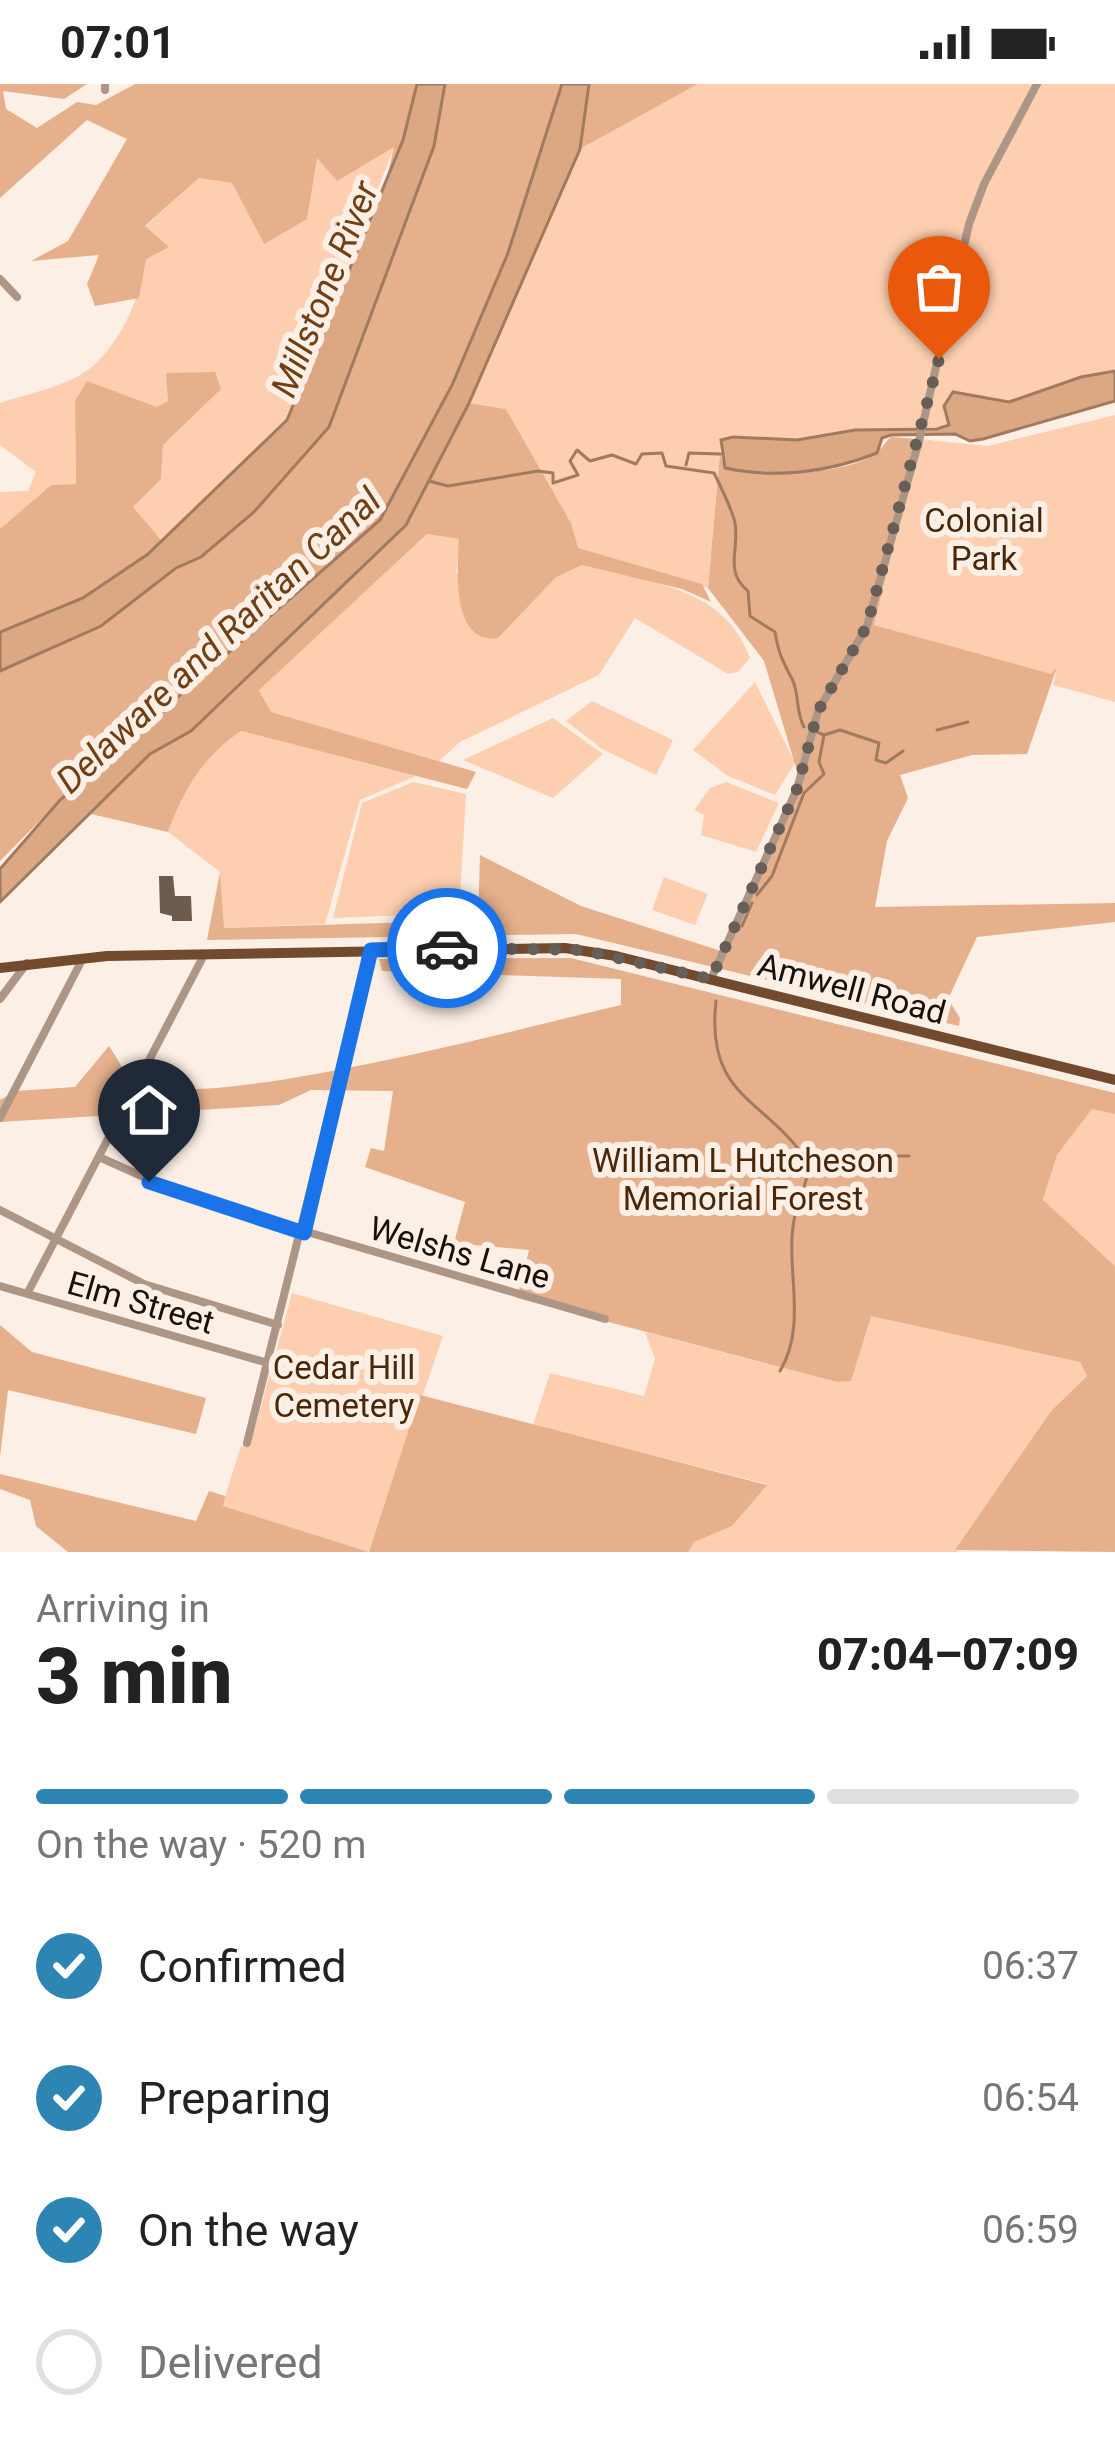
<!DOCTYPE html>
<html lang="en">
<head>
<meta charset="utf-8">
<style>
  body { margin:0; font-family:Roboto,sans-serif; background:#f6f6f6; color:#222; height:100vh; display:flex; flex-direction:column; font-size:45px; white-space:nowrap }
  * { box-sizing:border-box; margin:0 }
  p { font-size:39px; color:#767676 }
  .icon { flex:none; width:66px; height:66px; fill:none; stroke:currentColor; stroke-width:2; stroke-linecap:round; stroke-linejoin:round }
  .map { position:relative; height:1468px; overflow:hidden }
  .sheet { display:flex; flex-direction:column; background:#fff; flex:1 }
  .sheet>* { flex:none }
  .pin { position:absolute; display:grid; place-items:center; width:102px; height:102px; color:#fff; margin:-123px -51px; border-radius:50% 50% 50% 0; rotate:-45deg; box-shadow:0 0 12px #0007 }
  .pin .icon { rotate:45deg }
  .courier { position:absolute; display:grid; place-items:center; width:120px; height:120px; margin:-60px; border:9px solid #1a73e8; border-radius:50%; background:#fff; color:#222; box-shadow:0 3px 15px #0007 }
  .head em { font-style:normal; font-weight:800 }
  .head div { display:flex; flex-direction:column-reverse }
  .head { display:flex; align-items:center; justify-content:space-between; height:204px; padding:0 36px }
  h1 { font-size:78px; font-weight:800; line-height:90px }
  .bar { display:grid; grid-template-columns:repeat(4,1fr); gap:18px 12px; align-content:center; height:144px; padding:0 36px }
  .bar i { height:15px; border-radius:9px; background:#e0e0e0 }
  .bar .on { background:#2d85b4 }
  .bar p { grid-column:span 4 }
  ol { padding:0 36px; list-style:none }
  li { display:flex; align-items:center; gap:36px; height:132px }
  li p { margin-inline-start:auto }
  li .icon { padding:12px; border-radius:50%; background:#2d85b4; color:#fff; stroke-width:4 }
  li:last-child { color:#767676 }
  li i { width:66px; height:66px; border:6px solid #e0e0e0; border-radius:50% }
  .status { display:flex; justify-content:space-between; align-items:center; height:84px; padding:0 60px; background:#fff; direction:ltr }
  .status svg { height:33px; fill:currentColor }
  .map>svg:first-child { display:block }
  .green { fill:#fdcfb0 }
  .forest { fill:#e5b08b }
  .water { fill:#dca783; stroke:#a17a5f; stroke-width:3 }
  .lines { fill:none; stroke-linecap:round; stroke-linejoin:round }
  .stream { stroke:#a17a5f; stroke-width:3 }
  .building { fill:#6d5b4e }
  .minor { stroke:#ae9687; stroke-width:8 }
  .major { stroke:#724b2f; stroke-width:10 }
  .done { stroke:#675e58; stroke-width:12; stroke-dasharray:0 21.6 }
  .route { stroke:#1a73e8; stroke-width:15 }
  .labels { text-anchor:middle; stroke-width:12; stroke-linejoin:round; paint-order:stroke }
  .park-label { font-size:33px; fill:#49270a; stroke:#fcefe6 }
  .street-label { font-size:33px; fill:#17100b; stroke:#fcefe6 }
  .water-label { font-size:36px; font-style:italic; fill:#713f16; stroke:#fcefe6 }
</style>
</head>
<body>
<div class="status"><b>07:01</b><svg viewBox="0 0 49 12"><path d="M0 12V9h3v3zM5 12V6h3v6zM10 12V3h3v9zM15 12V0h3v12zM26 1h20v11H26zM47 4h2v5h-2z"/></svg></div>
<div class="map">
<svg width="1115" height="1468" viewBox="0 0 1115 1468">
  <rect width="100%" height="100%" fill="#fcefe6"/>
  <path class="green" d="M 698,0 L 1115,0 L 1115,287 L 1081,293 L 1009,318 L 954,308 L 944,322 L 949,339 L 940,343 L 855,346 L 797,356 L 721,356 L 708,504 L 572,470 L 571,439 L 506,325 L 469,319 L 580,65 Z
    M 395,61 L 287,335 L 162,457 L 133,423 L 161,395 L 163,361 L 220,305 L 157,324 L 75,317 L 76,400 L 51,401 L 0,445 L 0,408 L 28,407 L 36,388 L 0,361 L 0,319 C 29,309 72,302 95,280 C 133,243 147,193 145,143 L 199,94 L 232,99 L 264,160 L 317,73 L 338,96 Z
    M 1115,331 L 1115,618 L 1053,601 L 1056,587 L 1051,591 L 874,541 L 919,355 L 987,362 Z
    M 427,450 L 460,455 L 456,488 L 498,554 C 519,532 549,486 581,481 C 594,479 614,488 626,491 C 680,504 729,517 750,574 L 738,588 L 728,590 L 635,534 L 599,591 L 460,658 L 439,677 L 270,628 L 259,605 Z
    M 755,598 L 795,679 L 775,711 L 728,692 L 693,666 Z
    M 592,617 L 673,656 L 656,691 L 602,665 L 566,637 Z
    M 553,634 L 603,670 L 553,714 L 463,676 Z
    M 241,647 L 416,692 L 360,716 L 325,840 L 223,844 L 220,788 L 168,748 C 184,705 203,673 241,647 Z
    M 413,698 L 466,710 L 459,829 L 333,834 L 362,719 Z
    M 726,698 L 779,719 L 756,768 L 701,751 L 704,731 L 694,726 L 710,704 Z
    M 664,793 L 708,810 L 695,841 L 652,826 Z
    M 1092,1024 L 1115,1030 L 1115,1182 L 1043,1117 L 1057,1071 Z
    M 292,1209 L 443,1252 L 369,1468 L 222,1422 L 241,1362 L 250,1363 Z
    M 870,1231 L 1080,1278 L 1087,1292 L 1051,1327 L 956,1467 L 961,1468 L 688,1468 L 693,1458 L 732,1442 L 767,1400 L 533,1341 L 550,1289 L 644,1312 L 655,1275 L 645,1248 L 837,1298 L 851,1296 Z"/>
  <path class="forest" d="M 0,0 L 87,0 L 64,15 L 3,7 L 6,25 L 37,44 L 77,18 L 96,21 L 135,0 L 562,0 L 508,169 L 451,300 L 380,436 L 60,716 L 0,777 L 0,445 L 51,401 L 76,400 L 75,317 L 87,297 L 157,323 L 168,317 L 166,289 L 215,288 L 221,305 L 163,361 L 161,395 L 133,423 L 162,457 L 201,472 L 254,428 L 329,343 L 394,63 L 337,97 L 317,74 L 307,135 L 264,160 L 232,99 L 199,94 L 145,142 L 169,163 L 146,175 L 139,214 L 95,222 L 87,200 L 99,171 L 31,177 L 68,157 L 127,55 L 87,36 L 0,114 Z
    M 589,0 L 698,0 L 580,65 Z
    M 469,319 L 506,325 L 571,439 L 578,464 L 702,500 L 711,518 L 682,505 L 582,481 L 556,493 L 498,554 C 451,561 457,484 459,455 L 427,450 L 259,606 L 271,628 L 476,688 L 467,705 L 241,647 C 203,673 184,705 168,748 L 87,729 L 150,670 L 191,647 L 406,442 Z
    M 891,353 L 919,355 L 874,541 L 1051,590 L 1057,583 L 1027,670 L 972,671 L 900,691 L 908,714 L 887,757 L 875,823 L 1115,819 L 1115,838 L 977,853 L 948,915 L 960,934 L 959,942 L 576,850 L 207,856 L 220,788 L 224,844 L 478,836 L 480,771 L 581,822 L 721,867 L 800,697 L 764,577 L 708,504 L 720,369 L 725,384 C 760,392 850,393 878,367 C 883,363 886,357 891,353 Z
    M 571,874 L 1115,1009 L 1115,1030 L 1092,1025 L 1057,1071 L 1043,1116 L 1115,1182 L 1115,1468 L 955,1466 L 1051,1327 L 1087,1292 L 1080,1278 L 871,1232 L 851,1297 L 837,1298 L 517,1214 L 529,1166 L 474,1161 L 462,1180 L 448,1181 L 465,1118 L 365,1083 L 371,1064 L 384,1067 L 393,1007 L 311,1006 L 279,1021 L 0,1038 L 0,1016 L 16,1007 L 75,1003 L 109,962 C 117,973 125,992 136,998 C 199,1032 537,940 621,921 L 621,895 L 382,887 L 379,875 Z
    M 0,1241 L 32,1268 L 206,1314 L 196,1350 L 8,1306 L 0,1373 Z
    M 420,1311 L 767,1401 L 732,1442 L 694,1458 L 688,1468 L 68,1468 L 36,1442 L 30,1416 L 0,1405 L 0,1390 L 196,1437 L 209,1407 L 225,1412 L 223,1422 L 369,1468 Z"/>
  <path class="water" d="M 417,0 L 445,0 L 434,62 L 329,343 L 254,428 L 201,473 L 176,484 L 101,542 L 0,587 L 0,548 L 83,514 L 148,470 L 287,336 L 403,56 Z
    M 562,0 L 589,0 L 580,65 L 469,319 L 406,441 L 191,647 L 150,670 L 0,818 L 0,785 L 60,716 L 380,436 L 452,301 L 508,169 Z
    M 1115,287 L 1115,317 L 983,355 L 970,357 L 955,350 L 891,351 L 882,354 L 877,369 C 830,388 775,395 725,384 L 721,356 L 733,353 L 797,356 L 855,346 L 937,345 L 949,341 L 944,322 L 953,308 L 1009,318 L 1081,293 Z"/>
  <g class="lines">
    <path class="stream" d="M 686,381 L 689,369 L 721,370
      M 429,397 L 448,402 L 538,387 L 553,389 L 553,399 L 578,391 L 570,377 L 577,366 L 590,377 L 612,371 L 636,380 L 642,370 L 662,369 L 666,382 L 714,389 C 721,403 729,419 734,435 C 742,461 722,486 748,507 L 750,532 L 775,548 C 778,568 783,578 792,595 C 800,611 795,626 804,643
      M 937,646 L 968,638
      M 824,651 L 840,646 L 879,659 L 876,676 L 886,679 L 903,667
      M 757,811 L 772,792 L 804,709 L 824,690 L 819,678 L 824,651 L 817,648
      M 742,842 L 752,819
      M 716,917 C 705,1016 767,1013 809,1080 C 808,1099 798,1116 794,1136 C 785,1184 808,1241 780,1287
      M 810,1083 L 859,1072 L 909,1072"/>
  </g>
  <path class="building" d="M 159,792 L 173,792 L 175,812 L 191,812 L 192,837 L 172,837 L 172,832 L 160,829 Z"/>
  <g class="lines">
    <path class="minor" d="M 105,6 L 105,0
      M 0,195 L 17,213
      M 711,895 L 797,705 L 818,627 L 867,542 L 919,357 L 969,140 L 984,100 L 1037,0
      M 0,915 L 27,879
      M 0,1034 L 83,874
      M 99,1073 L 191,1114 L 605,1235
      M 0,1126 L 144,1200 L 278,1241
      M 0,1202 L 268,1279
      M 27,1210 L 204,871
      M 247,1359 L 370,867"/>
    <path class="major" d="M 0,884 L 107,872 L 565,864 L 616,872 L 1115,996"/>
  </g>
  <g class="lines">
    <path class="done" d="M 447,864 L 582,866 L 711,895 L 797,705 L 818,627 L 867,542 L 939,275"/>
    <path class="route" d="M 149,1098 L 304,1149 L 371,866 L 447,864"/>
  </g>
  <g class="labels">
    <g class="park-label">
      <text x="984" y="448">Colonial<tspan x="984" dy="38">Park</tspan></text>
      <text x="743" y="1088">William L Hutcheson<tspan x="743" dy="38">Memorial Forest</tspan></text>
      <text x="344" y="1295">Cedar Hill<tspan x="344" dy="38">Cemetery</tspan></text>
    </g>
    <g class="street-label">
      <text transform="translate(852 904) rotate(15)" y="12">Amwell Road</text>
      <text transform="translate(460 1168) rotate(16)" y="12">Welshs Lane</text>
      <text transform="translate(141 1218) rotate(16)" y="12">Elm Street</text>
    </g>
    <g class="water-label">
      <text transform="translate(324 205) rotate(-68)" y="13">Millstone River</text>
      <text transform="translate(218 556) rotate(-43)" y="13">Delaware and Raritan Canal</text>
    </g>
  </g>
</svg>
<div class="pin" style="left:939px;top:275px;background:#ea580c"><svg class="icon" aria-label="bag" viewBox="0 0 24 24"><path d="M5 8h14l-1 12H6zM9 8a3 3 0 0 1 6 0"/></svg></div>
<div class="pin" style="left:149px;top:1098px;background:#1f2937"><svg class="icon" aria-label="home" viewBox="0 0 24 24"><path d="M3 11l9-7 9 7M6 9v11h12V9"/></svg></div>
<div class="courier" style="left:447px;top:864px"><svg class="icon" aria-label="car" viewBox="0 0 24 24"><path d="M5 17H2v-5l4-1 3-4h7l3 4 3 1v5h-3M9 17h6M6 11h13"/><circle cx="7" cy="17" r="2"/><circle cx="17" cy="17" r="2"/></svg></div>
</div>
<section class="sheet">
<div class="head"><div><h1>3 min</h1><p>Arriving in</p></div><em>07:04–07:09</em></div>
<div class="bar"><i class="on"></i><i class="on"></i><i class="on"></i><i></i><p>On the way · 520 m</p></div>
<ol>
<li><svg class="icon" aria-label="check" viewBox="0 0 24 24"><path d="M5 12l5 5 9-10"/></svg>Confirmed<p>06:37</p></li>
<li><svg class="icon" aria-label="check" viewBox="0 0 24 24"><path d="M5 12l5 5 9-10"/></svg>Preparing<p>06:54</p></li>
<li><svg class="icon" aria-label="check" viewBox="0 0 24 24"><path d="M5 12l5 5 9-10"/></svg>On the way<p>06:59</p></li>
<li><i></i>Delivered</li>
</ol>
</section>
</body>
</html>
